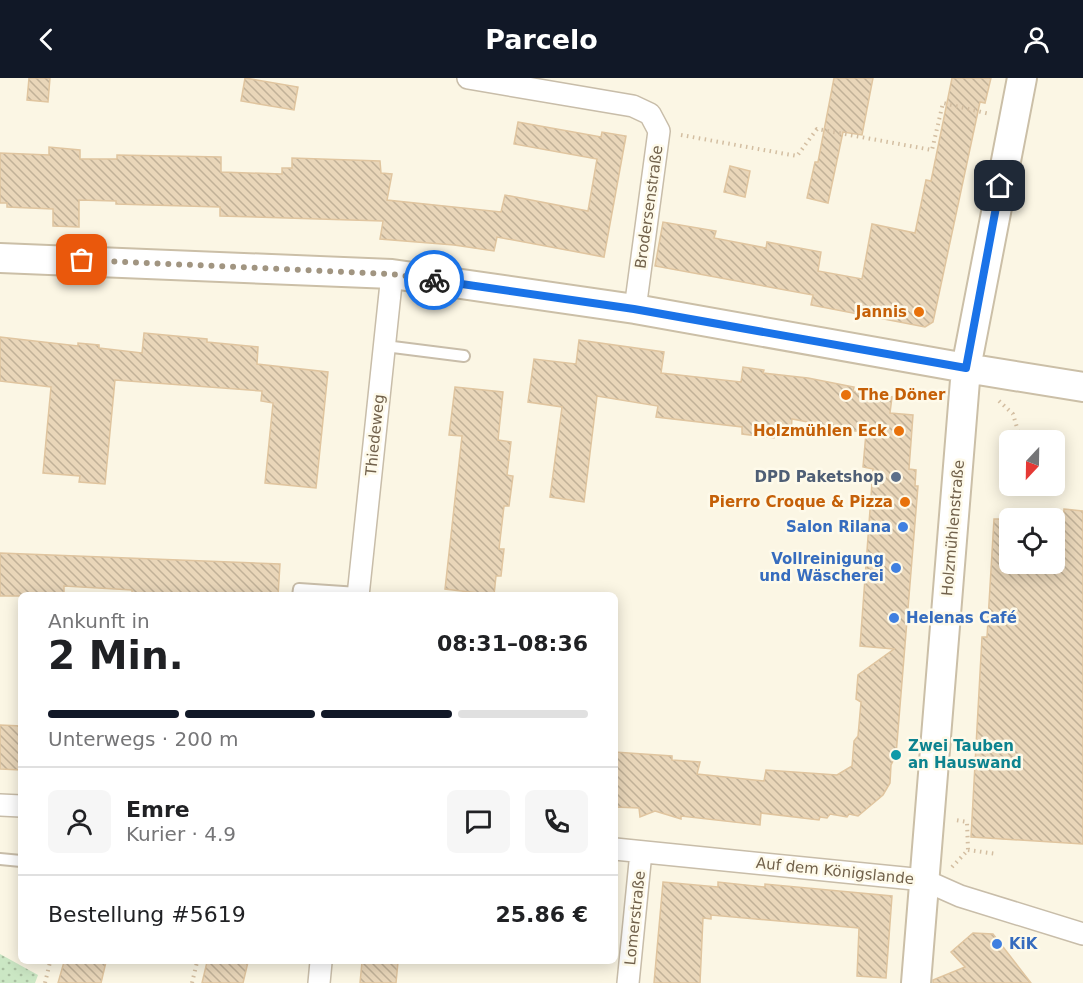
<!DOCTYPE html>
<html lang="de">
<head>
<meta charset="utf-8">
<style>
  body { margin:0; font-family:"DejaVu Sans",sans-serif; background:#f6f6f6; color:#202124; height:100vh; display:flex; flex-direction:column; font-size:22px; white-space:nowrap }
  * { box-sizing:border-box; margin:0 }
  p { font-size:20px; color:#757577 }
  .icon { flex:none; width:33px; height:33px; fill:none; stroke:currentColor; stroke-width:2; stroke-linecap:round; stroke-linejoin:round }
  .map { position:relative; flex:1; overflow:hidden }
  .sheet { position:absolute; left:18px; top:514px; width:600px; height:372px; display:flex; flex-direction:column; background:#fff; border-radius:9px; box-shadow:0 3px 15px #0003 }
  .sheet>* { flex:none }
  .needle { width:39px; rotate:202deg }
  .controls { position:absolute; left:999px; top:352px; display:grid; gap:12px }
  .controls a { display:grid; place-items:center; width:66px; height:66px; border-radius:9px; background:#fff; box-shadow:0 3px 15px #0003; font-size:30px }
  .pin { position:absolute; display:grid; place-items:center; width:51px; height:51px; color:#fff; margin:-26px; border-radius:12px; box-shadow:0 3px 9px #0006 }
  .courier { position:absolute; display:grid; place-items:center; width:60px; height:60px; margin:-30px; border:4px solid #1a73e8; border-radius:50%; background:#fff; color:#222; box-shadow:0 2px 8px #0007 }
  .headline em { font-style:normal; font-weight:700 }
  .headline div { display:flex; flex-direction:column-reverse }
  .headline { display:flex; align-items:center; justify-content:space-between; height:102px; padding:0 30px }
  h1 { font-size:39px; font-weight:700; line-height:45px }
  .bar { display:grid; grid-template-columns:repeat(4,1fr); gap:9px 6px; align-content:center; height:72px; padding:0 30px }
  .bar i { height:8px; border-radius:4px; background:#e0e0e0 }
  .bar .on { background:#111827 }
  .bar p { grid-column:span 4 }
  .line { display:flex; align-items:center; gap:15px; padding:0 30px; border-top:2px solid #e0e0e0 }
  .line div { flex:1 }
  .round { display:grid; place-items:center; flex:none; width:63px; height:63px; border-radius:9px; background:#f6f6f6 }
  header { display:flex; justify-content:space-between; align-items:center; height:78px; padding:0 30px; background:#111827; color:#fff; font-size:27px; font-weight:700 }
  .map>svg:first-child { display:block }
  .green { fill:url(#green-dots) }
  .building { fill:url(#building-back-hatch); stroke:#e0c59f; stroke-width:1.5 }
  .lines { fill:none; stroke-linecap:round; stroke-linejoin:round }
  .lane-casing { stroke:#c8bda9; stroke-width:14 }
  .street-casing { stroke:#c8bda9; stroke-width:24 }
  .secondary-casing { stroke:#cbbfa7; stroke-width:32 }
  .path { stroke:#d3bea1; stroke-width:4; stroke-dasharray:1.5 4.5; stroke-linecap:butt }
  .lane { stroke:#fff; stroke-width:10 }
  .street { stroke:#fff; stroke-width:21 }
  .secondary { stroke:#fff; stroke-width:28 }
  .done { stroke:#a19581; stroke-width:6; stroke-dasharray:0 10.8 }
  .route { stroke:#1a73e8; stroke-width:8 }
  .food-dot { fill:#e8710a; stroke:#fefaea; stroke-width:2 }
  .service-dot { fill:#5c6f8a; stroke:#fefaea; stroke-width:2 }
  .shop-dot { fill:#3f7fe0; stroke:#fefaea; stroke-width:2 }
  .culture-dot { fill:#0f9aa8; stroke:#fefaea; stroke-width:2 }
  .labels { text-anchor:middle; stroke-width:5; stroke-linejoin:round; paint-order:stroke }
  .street-label { font-size:15px; fill:#71614b; stroke:#fefaea }
  .food-label { font-size:15px; font-weight:bold; fill:#c56008; stroke:#fefaea; text-anchor:end }
  .service-label { font-size:15px; font-weight:bold; fill:#4e5e75; stroke:#fefaea; text-anchor:end }
  .shop-label { font-size:15px; font-weight:bold; fill:#366cbe; stroke:#fefaea; text-anchor:end }
  .culture-label { font-size:15px; font-weight:bold; fill:#0d838f; stroke:#fefaea; text-anchor:start }
</style>
</head>
<body>
<header><svg class="icon" aria-label="back" viewBox="0 0 24 24"><path d="M15 5l-7 7 7 7"/></svg>Parcelo<svg class="icon" aria-label="person" viewBox="0 0 24 24"><circle cx="12" cy="8" r="4"/><path d="M4 21q1-7 8-7t8 7"/></svg></header>
<div class="map">
<svg width="1083" height="905" viewBox="0 0 1083 905">
  <defs>
    <pattern id="green-dots" width="8" height="8" patternUnits="userSpaceOnUse" patternTransform="scale(1.5)"><rect width="8" height="8" fill="#cbe7c4"/><path d="M2 2h.1M6 6h.1" fill="none" stroke="#a9bfa1" stroke-width="1.8" stroke-linecap="round"/></pattern>
    <pattern id="building-back-hatch" width="6" height="6" patternUnits="userSpaceOnUse" patternTransform="scale(1.5)"><rect width="6" height="6" fill="#e9d6b9"/><path d="M-1 5l2 2M0 0l6 6M5-1l2 2" fill="none" stroke="#c1b198"/></pattern>
  </defs>
  <rect width="100%" height="100%" fill="#fbf6e4"/>
  <path class="green" d="M 0,876 L 38,897 L 35,905 L 0,905 Z"/>
  <path class="building" d="M 29,0 L 50,0 L 48,24 L 27,22 Z
    M 245,0 L 298,9 L 294,32 L 241,23 Z
    M 834,0 L 873,0 L 862,57 L 843,54 L 828,125 L 807,120 L 815,84 L 818,84 Z
    M 952,0 L 991,0 L 985,25 L 980,24 L 933,244 L 925,249 L 811,227 L 813,217 L 655,188 L 663,144 L 716,153 L 714,160 L 766,170 L 767,164 L 821,174 L 818,193 L 862,201 L 872,146 L 915,155 L 926,102 L 931,103 Z
    M 518,44 L 601,59 L 602,54 L 626,58 L 604,179 L 497,159 L 494,173 L 454,167 L 380,161 L 383,143 L 220,138 L 220,129 L 116,126 L 116,123 L 79,122 L 79,149 L 53,148 L 53,131 L 7,129 L 7,125 L 0,125 L 0,75 L 49,77 L 49,69 L 80,72 L 80,81 L 117,81 L 117,77 L 221,79 L 221,94 L 282,96 L 282,90 L 292,90 L 292,80 L 380,83 L 381,95 L 392,96 L 387,122 L 501,134 L 505,117 L 588,133 L 597,81 L 514,66 Z
    M 730,88 L 750,93 L 745,119 L 724,114 Z
    M 144,255 L 207,261 L 207,264 L 258,269 L 257,286 L 328,294 L 316,410 L 265,405 L 273,325 L 261,323 L 262,313 L 115,302 L 105,406 L 79,404 L 80,398 L 43,395 L 51,309 L 0,303 L 0,259 L 78,268 L 78,265 L 99,267 L 99,270 L 142,275 Z
    M 579,262 L 664,274 L 661,295 L 741,304 L 743,289 L 764,292 L 763,295 L 808,300 L 854,309 L 853,313 L 892,319 L 890,335 L 913,337 L 909,391 L 916,392 L 915,408 L 918,408 L 896,677 L 891,687 L 890,705 L 883,717 L 858,738 L 849,736 L 847,739 L 830,736 L 827,740 L 820,739 L 819,742 L 761,735 L 760,747 L 681,738 L 681,741 L 655,733 L 640,739 L 639,730 L 615,729 L 615,674 L 672,678 L 672,682 L 700,684 L 697,696 L 764,703 L 766,692 L 837,697 L 852,688 L 854,663 L 858,658 L 861,624 L 856,621 L 858,597 L 894,571 L 860,568 L 873,391 L 863,389 L 866,355 L 792,341 L 791,355 L 774,353 L 774,360 L 742,356 L 742,349 L 656,339 L 658,328 L 597,318 L 584,424 L 550,419 L 562,329 L 528,324 L 534,281 L 576,286 Z
    M 455,309 L 503,314 L 498,362 L 511,364 L 507,397 L 513,398 L 509,428 L 504,428 L 499,471 L 504,471 L 501,498 L 496,498 L 494,517 L 445,511 L 462,358 L 449,357 Z
    M 1064,431 L 1083,433 L 1083,766 L 971,759 L 982,559 L 987,559 L 994,441 L 1010,441 L 1010,486 L 1054,486 L 1054,459 L 1062,460 Z
    M 0,475 L 280,486 L 278,518 L 132,518 L 132,512 L 64,508 L 64,518 L 0,518 Z
    M 0,647 L 21,648 L 21,692 L 0,691 Z
    M 663,804 L 718,809 L 718,804 L 765,809 L 765,806 L 892,818 L 886,900 L 857,898 L 859,850 L 711,837 L 711,841 L 703,840 L 700,905 L 654,905 Z
    M 973,855 L 993,856 L 1031,905 L 933,905 L 933,902 L 965,889 L 951,874 Z
    M 64,884 L 106,884 L 101,905 L 58,905 Z
    M 207,884 L 248,884 L 243,905 L 202,905 Z
    M 362,884 L 398,884 L 396,905 L 360,905 Z"/>
  <g class="lines">
    <g class="lane-casing">
      <path id="lane" d="M 385,268 L 464,278
        M 298,518 L 299,511 L 358,515
        M 0,781 L 21,783"/>
    </g>
    <g class="street-casing">
      <path id="street" d="M 468,0 L 633,28 L 650,36 L 659,53 L 635,231
        M 358,518 L 392,196
        M 0,727 L 21,728
        M 615,771 L 924,802 L 960,818 L 1083,856
        M 319,905 L 321,884
        M 628,905 L 641,774"/>
    </g>
    <g class="secondary-casing">
      <path id="secondary" d="M 0,180 L 392,196 L 635,231 L 966,290 L 1083,309
        M 916,905 L 966,290 L 1022,0"/>
    </g>
    <path class="path" d="M 681,57 L 797,78 L 817,51 L 932,72 L 943,25 L 990,36
      M 999,323 L 1013,336 L 1021,363
      M 968,772 L 997,776
      M 952,789 L 968,772 L 967,744 L 955,742
      M 45,905 L 50,884
      M 192,905 L 197,884"/>
    <use href="#lane" class="lane"/>
    <use href="#street" class="street"/>
    <use href="#secondary" class="secondary"/>
  </g>
  <g class="lines">
    <path class="done" d="M 82,182 L 392,196 L 434,202"/>
    <path class="route" d="M 434,202 L 634,231 L 966,290 L 1000,108"/>
  </g>
  <g class="food-dot">
    <circle cx="919" cy="234" r="6"/>
    <circle cx="846" cy="317" r="6"/>
    <circle cx="899" cy="353" r="6"/>
    <circle cx="905" cy="424" r="6"/>
  </g>
  <circle class="service-dot" cx="896" cy="399" r="6"/>
  <g class="shop-dot">
    <circle cx="903" cy="449" r="6"/>
    <circle cx="896" cy="490" r="6"/>
    <circle cx="894" cy="540" r="6"/>
    <circle cx="997" cy="866" r="6"/>
  </g>
  <circle class="culture-dot" cx="896" cy="677" r="6"/>
  <g class="labels">
    <g class="street-label">
      <text transform="translate(649 129) rotate(-82)" y="5">Brodersenstraße</text>
      <text transform="translate(375 357) rotate(-84)" y="5">Thiedeweg</text>
      <text transform="translate(953 450) rotate(-85)" y="5">Holzmühlenstraße</text>
      <text transform="translate(835 793) rotate(6)" y="5">Auf dem Königslande</text>
      <text transform="translate(635 840) rotate(-84)" y="5">Lomerstraße</text>
    </g>
    <g class="food-label">
      <text x="907" y="239">Jannis</text>
      <text x="858" y="322" text-anchor="start">The Döner</text>
      <text x="887" y="358">Holzmühlen Eck</text>
      <text x="893" y="429">Pierro Croque &amp; Pizza</text>
    </g>
    <g class="service-label">
      <text x="884" y="404">DPD Paketshop</text>
    </g>
    <g class="shop-label">
      <text x="891" y="454">Salon Rilana</text>
      <text x="884" y="486">Vollreinigung<tspan x="884" dy="17">und Wäscherei</tspan></text>
      <text x="906" y="545" text-anchor="start">Helenas Café</text>
      <text x="1009" y="871" text-anchor="start">KiK</text>
    </g>
    <g class="culture-label">
      <text x="908" y="673">Zwei Tauben<tspan x="908" dy="17">an Hauswand</tspan></text>
    </g>
  </g>
</svg>
<div class="controls">
<a><svg class="needle" viewBox="-14 -14 28 28"><path d="M0-13l5 13h-10z" fill="#e53935"/><path d="M0 13l5-13h-10z" fill="#757577"/></svg></a>
<a><svg class="icon" aria-label="locate" viewBox="0 0 24 24"><circle cx="12" cy="12" r="6"/><path d="M12 2v4M12 18v4M2 12h4M18 12h4"/></svg></a>
</div>
<div class="pin" style="left:82px;top:182px;background:#ea580c"><svg class="icon" aria-label="bag" viewBox="0 0 24 24"><path d="M5 8h14l-1 12H6zM9 8a3 3 0 0 1 6 0"/></svg></div>
<div class="pin" style="left:1000px;top:108px;background:#1f2937"><svg class="icon" aria-label="home" viewBox="0 0 24 24"><path d="M3 11l9-7 9 7M6 9v11h12V9"/></svg></div>
<div class="courier" style="left:434px;top:202px"><svg class="icon" aria-label="bike" viewBox="0 0 24 24"><circle cx="6" cy="16" r="4"/><circle cx="18" cy="16" r="4"/><path d="M6 16l4-8h5l3 8M10 8l3 8H6M13 5h3"/></svg></div>
<section class="sheet">
<div class="headline"><div><h1>2 Min.</h1><p>Ankunft in</p></div><em>08:31–08:36</em></div>
<div class="bar"><i class="on"></i><i class="on"></i><i class="on"></i><i></i><p>Unterwegs · 200 m</p></div>
<div class="line" style="height:108px"><a class="round"><svg class="icon" aria-label="person" viewBox="0 0 24 24"><circle cx="12" cy="8" r="4"/><path d="M4 21q1-7 8-7t8 7"/></svg></a><div><b>Emre</b><p>Kurier · 4.9</p></div><a class="round"><svg class="icon" aria-label="chat" viewBox="0 0 24 24"><path d="M4 5h16v11H9l-5 4z"/></svg></a><a class="round"><svg class="icon" aria-label="phone" viewBox="0 0 24 24"><path d="M5 4h4l2 5-3 2q2 4 5 5l2-3 5 2v4C11 20 4 13 5 4z"/></svg></a></div>
<div class="line" style="height:78px"><div>Bestellung #5619</div><b>25.86 €</b></div>
</section>
</div>
</body>
</html>
